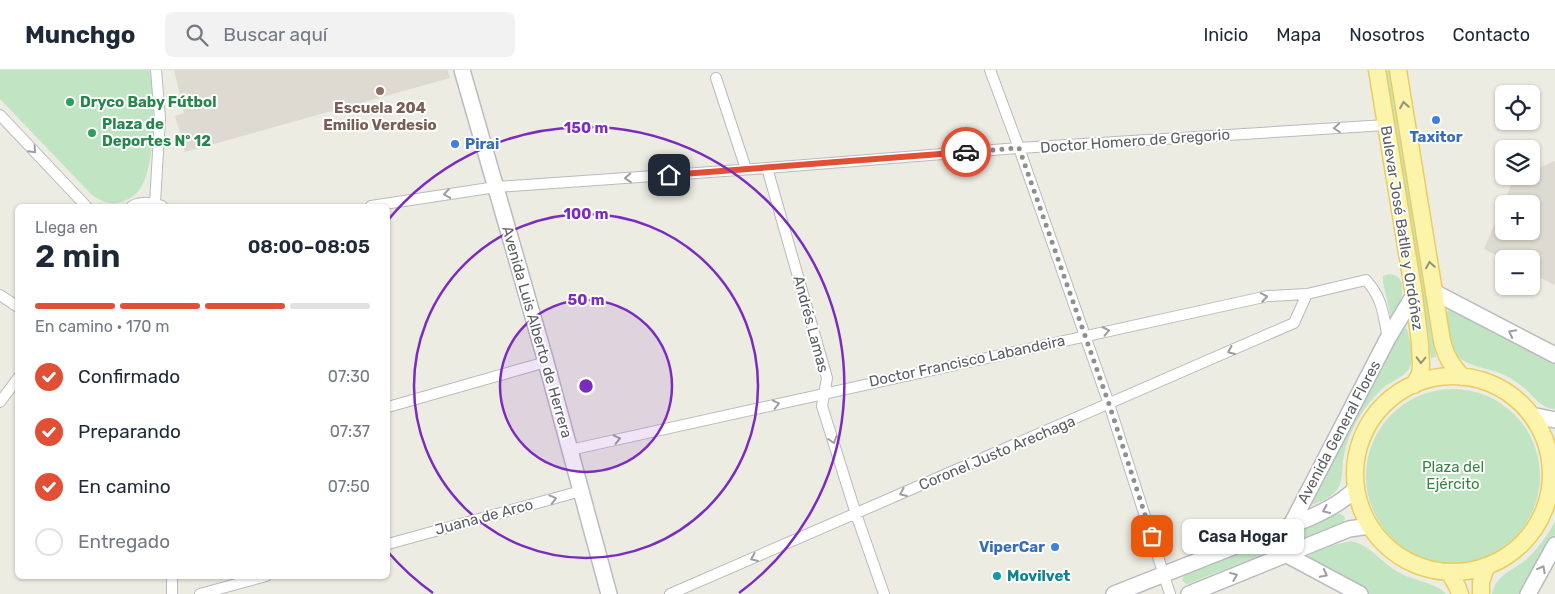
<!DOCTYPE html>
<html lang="es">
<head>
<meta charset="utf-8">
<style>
  body { margin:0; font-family:Rubik,sans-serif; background:#f2f2f3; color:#1f2937; height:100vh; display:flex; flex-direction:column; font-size:19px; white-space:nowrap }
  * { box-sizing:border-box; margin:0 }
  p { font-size:16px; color:#747a83 }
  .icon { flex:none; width:28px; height:28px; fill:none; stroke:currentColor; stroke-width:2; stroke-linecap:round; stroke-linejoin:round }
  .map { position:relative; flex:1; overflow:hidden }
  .side { position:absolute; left:15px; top:134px; width:375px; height:375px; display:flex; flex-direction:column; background:#fff; border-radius:8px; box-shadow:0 1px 4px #0004 }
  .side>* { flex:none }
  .fabs { position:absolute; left:1495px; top:15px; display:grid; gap:10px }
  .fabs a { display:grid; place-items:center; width:45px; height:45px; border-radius:8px; background:#fff; box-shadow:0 1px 4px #0004; font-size:25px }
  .pin { position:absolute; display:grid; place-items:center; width:42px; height:42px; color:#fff; margin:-21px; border-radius:10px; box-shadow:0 2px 8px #0006 }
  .courier { position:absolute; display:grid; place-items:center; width:50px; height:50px; margin:-25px; border:4px solid #e14f35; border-radius:50%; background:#fff; color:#222; box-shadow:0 1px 6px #0007 }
  .bubble { position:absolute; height:35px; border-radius:8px; background:#fff; box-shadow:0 1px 4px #0004; font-size:16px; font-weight:600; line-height:35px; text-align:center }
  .headline em { font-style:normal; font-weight:600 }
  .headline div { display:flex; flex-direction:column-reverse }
  .headline { display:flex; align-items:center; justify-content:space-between; height:85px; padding:0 20px }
  h1 { font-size:32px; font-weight:600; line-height:38px }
  .bar { display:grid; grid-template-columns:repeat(4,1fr); gap:8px 5px; align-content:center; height:60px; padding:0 20px }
  .bar i { height:6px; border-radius:4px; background:#e0e1e3 }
  .bar .current { background:#e14f35 }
  .bar p { grid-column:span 4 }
  ol { padding:0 20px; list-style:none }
  li { display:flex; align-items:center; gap:15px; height:55px }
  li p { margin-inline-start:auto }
  li .icon { padding:5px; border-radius:50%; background:#e14f35; color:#fff; stroke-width:4 }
  li:last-child { color:#747a83 }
  li i { width:28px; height:28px; border:2px solid #e0e1e3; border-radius:50% }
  header { display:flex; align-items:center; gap:30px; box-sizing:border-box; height:70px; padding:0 25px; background:#fff; border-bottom:1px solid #e0e1e3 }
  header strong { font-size:24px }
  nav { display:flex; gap:28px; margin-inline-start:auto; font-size:18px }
  .search { width:350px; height:45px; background:#f2f2f3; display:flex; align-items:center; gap:12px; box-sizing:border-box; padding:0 18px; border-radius:8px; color:#747a83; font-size:19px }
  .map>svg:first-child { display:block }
  .education { fill:#dddbd1; fill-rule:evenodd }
  .green { fill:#c1e4c3 }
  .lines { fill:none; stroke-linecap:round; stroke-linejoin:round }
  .street-casing { stroke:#b8babf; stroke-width:12 }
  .secondary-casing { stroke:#b9bbc1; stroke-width:18 }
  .primary-casing { stroke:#ebcd5f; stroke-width:19 }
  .street { stroke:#fff; stroke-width:10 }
  .secondary { stroke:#fff; stroke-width:15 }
  .primary { stroke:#fbf4aa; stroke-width:16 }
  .oneway { stroke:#93927c }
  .oneway2 { stroke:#9d9ea1 }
  .done { stroke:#8e9090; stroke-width:5; stroke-dasharray:0 9 }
  .route { stroke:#e14f35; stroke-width:6 }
  .ring { fill:none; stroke:#7b2cbf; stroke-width:2.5 }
  .education-dot { fill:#8d6e63; stroke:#fff; stroke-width:2 }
  .leisure-dot { fill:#2e9e5b; stroke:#fff; stroke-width:2 }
  .shop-dot { fill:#3f7fe0; stroke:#fff; stroke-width:2 }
  .culture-dot { fill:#0f9aa8; stroke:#fff; stroke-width:2 }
  .labels { text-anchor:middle; stroke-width:4; stroke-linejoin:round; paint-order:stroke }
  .leisure-label { font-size:15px; font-weight:bold; fill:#27864d; stroke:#fff; text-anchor:start }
  .education-label { font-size:15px; font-weight:bold; fill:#785e54; stroke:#fff }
  .shop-label { font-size:15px; font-weight:bold; fill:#366cbe; stroke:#fff }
  .street-label { font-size:15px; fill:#5b5e63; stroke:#fff }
  .park-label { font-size:15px; fill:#398542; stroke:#fff }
  .culture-label { font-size:15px; font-weight:bold; fill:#0d838f; stroke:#fff; text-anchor:start }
  .centre { fill:#7b2cbf; stroke:#fff; stroke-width:2.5 }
  .ring-label { font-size:15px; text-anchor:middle; font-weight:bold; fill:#7b2cbf; stroke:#fff; stroke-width:4; stroke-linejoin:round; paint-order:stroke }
</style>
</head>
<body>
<header>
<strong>Munchgo</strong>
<div class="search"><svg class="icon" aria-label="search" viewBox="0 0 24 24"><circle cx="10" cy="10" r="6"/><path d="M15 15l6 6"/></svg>Buscar aquí</div>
<nav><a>Inicio</a><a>Mapa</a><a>Nosotros</a><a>Contacto</a></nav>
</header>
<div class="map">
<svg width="1555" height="524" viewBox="0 0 1555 524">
  <rect width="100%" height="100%" fill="#edece3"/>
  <path class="education" d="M 174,0 L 448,0 L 450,8 L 185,82 L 175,46 L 184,43 Z
    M 1555,91 L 1555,215 L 1531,203 L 1531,189 L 1504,189 L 1484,179 L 1514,108 L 1531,106 L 1531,101 ZM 1504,134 L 1531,134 L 1531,161 L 1504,161 Z"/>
  <path class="green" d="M 0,0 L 150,0 C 154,27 157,98 139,120 C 136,125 129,129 124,131 C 112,136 102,132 92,125 L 0,29 Z
    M 1387,0 L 1389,1 L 1436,287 L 1431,288 L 1384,2 Z
    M 1390,204 C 1411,206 1401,238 1392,248 L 1391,248 L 1383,212 L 1383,206 Z
    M 1449,240 L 1452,240 L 1555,292 L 1555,339 C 1540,338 1534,326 1524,318 C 1518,313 1511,308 1504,305 C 1491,298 1467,297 1458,286 C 1449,276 1449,259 1447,245 L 1447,242 Z
    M 1403,257 L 1407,259 C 1409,270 1415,286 1410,297 C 1405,307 1391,311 1383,318 C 1370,330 1359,345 1352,361 C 1347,371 1344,381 1343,391 C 1342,397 1343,404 1341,410 C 1339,424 1323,432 1310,435 L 1308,433 L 1400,260 Z
    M1366 406a87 87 0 1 1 174 0a87 87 0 1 1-174 0Z
    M 1339,443 L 1344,446 L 1345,449 L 1343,452 L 1188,514 L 1185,513 L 1182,510 L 1185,503 Z
    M 1555,452 L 1555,464 L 1523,524 L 1492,524 C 1495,504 1517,499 1529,487 C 1540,476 1547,465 1555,452 Z
    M 1351,471 C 1371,475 1382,494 1400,503 C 1414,511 1435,512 1446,524 L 1367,524 L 1306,488 C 1315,480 1339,473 1351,471 Z"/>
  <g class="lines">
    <g class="street-casing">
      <path id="street" d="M 990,0 L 1019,78 L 1109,334 L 1170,524
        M 716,8 L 746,99
        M 0,45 L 86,136
        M 767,98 L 827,308 L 822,336 L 856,444 L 884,524
        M 155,133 L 160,48 L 156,0
        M 132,136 C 142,131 151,132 162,136
        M 371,136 L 496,117 L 767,98 L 1019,78 L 1386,55
        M 0,225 L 18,237
        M 0,332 L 18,308
        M 388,337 L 546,292
        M 570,380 L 1268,226 L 1307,224 L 1366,210 C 1383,229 1383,244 1388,268
        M 388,474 L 581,421
        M 172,506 L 172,524
        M 200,524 L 266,506
        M 670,524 L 1294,253 L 1307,224"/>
    </g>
    <g class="secondary-casing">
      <path id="secondary" d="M 462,0 L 546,292 L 609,524
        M 1434,222 L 1555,285
        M 1531,345 L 1555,350
        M 1550,393 L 1555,388
        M 1291,455 L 1388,268 L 1414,225
        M 1287,485 L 1360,524
        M 1114,524 C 1157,507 1200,490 1243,473 C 1277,460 1333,444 1356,418
        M 1189,524 L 1349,459 L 1370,456
        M 1528,524 L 1555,475"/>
    </g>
    <g class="primary-casing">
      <path id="primary" d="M 1377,0 L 1414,225 L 1420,274 L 1421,296 L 1420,304 L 1414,315
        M 1398,0 L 1442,271 C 1446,287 1451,294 1462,307
        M1355 404a98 98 0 1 1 196 0a98 98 0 1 1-196 0Z
        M 1449,502 L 1457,516 L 1460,524
        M 1481,524 L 1481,512 L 1486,497"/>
    </g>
    <use href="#street" class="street"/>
    <use href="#secondary" class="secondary"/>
    <use href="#primary" class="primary"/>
  </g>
  <defs><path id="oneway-chevron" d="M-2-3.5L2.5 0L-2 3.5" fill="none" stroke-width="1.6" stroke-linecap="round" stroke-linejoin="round" transform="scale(1.25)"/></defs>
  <g class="oneway">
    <use href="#oneway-chevron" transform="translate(1404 35) rotate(-99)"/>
    <use href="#oneway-chevron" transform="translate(1430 195) rotate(-99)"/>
    <use href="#oneway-chevron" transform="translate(1421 290) rotate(91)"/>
  </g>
  <g class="oneway2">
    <use href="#oneway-chevron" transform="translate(1337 58) rotate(176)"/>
    <use href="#oneway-chevron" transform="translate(33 80) rotate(47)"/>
    <use href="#oneway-chevron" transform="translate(628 108) rotate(176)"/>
    <use href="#oneway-chevron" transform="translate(447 124) rotate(171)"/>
    <use href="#oneway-chevron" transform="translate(1264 227) rotate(-10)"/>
    <use href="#oneway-chevron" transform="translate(1106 261) rotate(-12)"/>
    <use href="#oneway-chevron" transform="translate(1512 263) rotate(-153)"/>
    <use href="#oneway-chevron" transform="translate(1231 281) rotate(156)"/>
    <use href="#oneway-chevron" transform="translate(776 334) rotate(-13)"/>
    <use href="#oneway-chevron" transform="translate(617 369) rotate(-13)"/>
    <use href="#oneway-chevron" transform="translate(833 370) rotate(72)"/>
    <use href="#oneway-chevron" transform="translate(903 423) rotate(157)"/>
    <use href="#oneway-chevron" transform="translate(553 429) rotate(-15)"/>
    <use href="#oneway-chevron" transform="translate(1326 440) rotate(156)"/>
    <use href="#oneway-chevron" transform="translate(754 488) rotate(157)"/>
    <use href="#oneway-chevron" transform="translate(1542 499) rotate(-61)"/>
    <use href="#oneway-chevron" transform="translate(1324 504) rotate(28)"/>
    <use href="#oneway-chevron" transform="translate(1234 506) rotate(-22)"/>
  </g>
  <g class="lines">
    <path class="done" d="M 966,82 L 1019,78 L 1109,334 L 1152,466"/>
    <path class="route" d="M 669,105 L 966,82"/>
  </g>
  <circle cx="586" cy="316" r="86" fill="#7b2cbf" fill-opacity=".12"/>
  <g class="ring">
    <circle cx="586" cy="316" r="86"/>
    <circle cx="586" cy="316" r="172"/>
    <path d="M433 523A258 258 0 0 1 388 482M388 150A258 258 0 1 1 739 523"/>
  </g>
  <circle class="education-dot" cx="380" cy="21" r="5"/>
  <g class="leisure-dot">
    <circle cx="70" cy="32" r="5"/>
    <circle cx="92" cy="63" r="5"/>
  </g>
  <g class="shop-dot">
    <circle cx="1436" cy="50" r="5"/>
    <circle cx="455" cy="74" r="5"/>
    <circle cx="1055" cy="477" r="5"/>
  </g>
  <circle class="culture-dot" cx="997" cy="506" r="5"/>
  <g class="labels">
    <g class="leisure-label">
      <text x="80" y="37">Dryco Baby Fútbol</text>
      <text x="102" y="59">Plaza de<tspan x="102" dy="17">Deportes Nº 12</tspan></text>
    </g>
    <g class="education-label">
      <text x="380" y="43">Escuela 204<tspan x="380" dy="17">Emilio Verdesio</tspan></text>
    </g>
    <g class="shop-label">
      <text x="1436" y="72">Taxitor</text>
      <text x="465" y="79" text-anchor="start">Pirai</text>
      <text x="1045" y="482" text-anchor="end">ViperCar</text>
    </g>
    <g class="street-label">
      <text transform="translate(1135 71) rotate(-4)" y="5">Doctor Homero de Gregorio</text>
      <text transform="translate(1402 158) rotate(81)" y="5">Bulevar José Batlle y Ordóñez</text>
      <text transform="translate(811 254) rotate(75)" y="5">Andrés Lamas</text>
      <text transform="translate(537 262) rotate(74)" y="5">Avenida Luis Alberto de Herrera</text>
      <text transform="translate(967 291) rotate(-12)" y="5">Doctor Francisco Labandeira</text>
      <text transform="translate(1339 362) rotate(-62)" y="5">Avenida General Flores</text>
      <text transform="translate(997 383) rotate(-23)" y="5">Coronel Justo Arechaga</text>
      <text transform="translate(484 447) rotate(-15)" y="5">Juana de Arco</text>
    </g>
    <g class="park-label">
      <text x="1453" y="402">Plaza del<tspan x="1453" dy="17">Ejército</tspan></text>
    </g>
    <g class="culture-label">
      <text x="1007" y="511">Movilvet</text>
    </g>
  </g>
  <circle cx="586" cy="316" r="8" class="centre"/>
  <g class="ring-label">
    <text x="586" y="63">150 m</text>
    <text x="586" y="149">100 m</text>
    <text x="586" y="235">50 m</text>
  </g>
</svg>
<div class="fabs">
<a><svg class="icon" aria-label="locate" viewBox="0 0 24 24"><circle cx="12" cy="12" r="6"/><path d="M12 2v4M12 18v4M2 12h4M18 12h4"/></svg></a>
<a><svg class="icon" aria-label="layers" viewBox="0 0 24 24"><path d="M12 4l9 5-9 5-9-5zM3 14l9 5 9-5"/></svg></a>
<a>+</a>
<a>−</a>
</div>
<div class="pin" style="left:1152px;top:466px;background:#ea580c"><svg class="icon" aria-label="bag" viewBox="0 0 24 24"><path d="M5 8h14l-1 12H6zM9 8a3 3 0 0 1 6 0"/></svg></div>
<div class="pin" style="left:669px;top:105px;background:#1f2937"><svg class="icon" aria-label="home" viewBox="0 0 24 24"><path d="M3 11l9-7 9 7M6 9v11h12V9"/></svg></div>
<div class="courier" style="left:966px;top:82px"><svg class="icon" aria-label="car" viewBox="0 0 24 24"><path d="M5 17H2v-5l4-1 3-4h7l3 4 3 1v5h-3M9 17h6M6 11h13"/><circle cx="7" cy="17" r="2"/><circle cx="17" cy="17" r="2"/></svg></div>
<div class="bubble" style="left:1182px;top:449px;width:122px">Casa Hogar</div>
<section class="side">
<div class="headline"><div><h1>2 min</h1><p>Llega en</p></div><em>08:00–08:05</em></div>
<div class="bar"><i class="current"></i><i class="current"></i><i class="current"></i><i></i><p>En camino · 170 m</p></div>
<ol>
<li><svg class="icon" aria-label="check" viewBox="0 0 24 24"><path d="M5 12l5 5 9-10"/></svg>Confirmado<p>07:30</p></li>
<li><svg class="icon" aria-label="check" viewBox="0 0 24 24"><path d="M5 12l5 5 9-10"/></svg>Preparando<p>07:37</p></li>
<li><svg class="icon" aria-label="check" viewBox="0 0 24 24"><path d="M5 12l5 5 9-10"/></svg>En camino<p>07:50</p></li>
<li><i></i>Entregado</li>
</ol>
</section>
</div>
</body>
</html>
